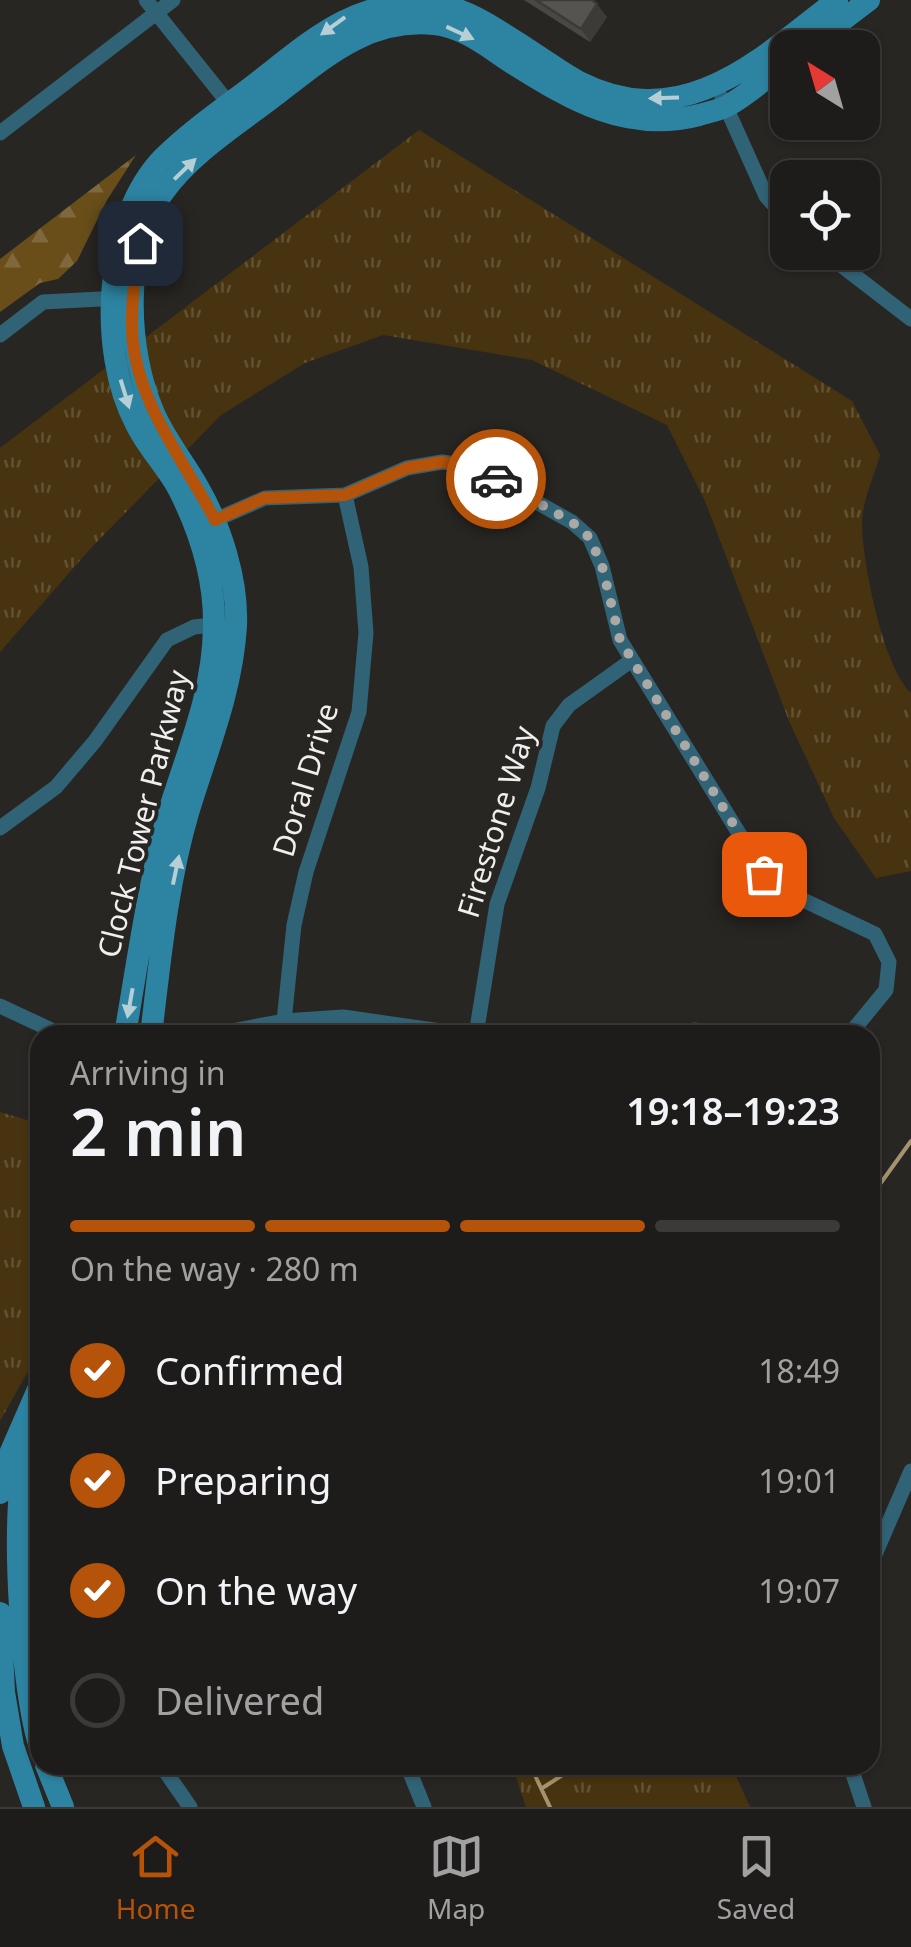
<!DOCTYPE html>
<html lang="en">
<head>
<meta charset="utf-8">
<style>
  body { margin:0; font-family:"Noto Sans",sans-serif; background:#2b2927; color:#f1f3f6; height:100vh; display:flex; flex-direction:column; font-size:38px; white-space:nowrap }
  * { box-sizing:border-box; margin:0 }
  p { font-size:32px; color:#a1a1a2 }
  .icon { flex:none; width:55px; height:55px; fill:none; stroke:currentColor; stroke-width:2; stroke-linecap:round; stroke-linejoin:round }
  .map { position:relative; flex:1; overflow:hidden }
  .sheet { position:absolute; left:30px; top:1025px; width:850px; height:750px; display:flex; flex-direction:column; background:#1e1c1a; border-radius:30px; box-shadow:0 2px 8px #0004,0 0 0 2px #3c3a39 }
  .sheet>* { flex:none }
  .needle { width:65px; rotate:323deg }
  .tools { position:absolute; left:770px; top:30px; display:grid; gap:20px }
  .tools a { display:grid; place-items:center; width:110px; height:110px; border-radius:20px; background:#1e1c1a; box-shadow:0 2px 8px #0004,0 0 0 2px #3c3a39; font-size:50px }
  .pin { position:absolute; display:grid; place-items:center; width:85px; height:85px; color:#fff; margin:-42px; border-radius:20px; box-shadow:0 5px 15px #0006 }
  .courier { position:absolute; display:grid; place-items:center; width:100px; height:100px; margin:-50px; border:8px solid #b45309; border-radius:50%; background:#fff; color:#222; box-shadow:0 2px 12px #0007 }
  .summary em { font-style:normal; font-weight:600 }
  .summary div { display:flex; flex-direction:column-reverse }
  .summary { display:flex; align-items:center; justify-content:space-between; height:170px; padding:0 40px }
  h1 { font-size:65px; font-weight:600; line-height:75px }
  .bar { display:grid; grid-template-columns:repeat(4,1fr); gap:15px 10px; align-content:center; height:120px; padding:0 40px }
  .bar i { height:12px; border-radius:8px; background:#3c3a39 }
  .bar .on { background:#b45309 }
  .bar p { grid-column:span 4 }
  ol { padding:0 40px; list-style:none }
  li { display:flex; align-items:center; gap:30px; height:110px }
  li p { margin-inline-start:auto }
  li .icon { padding:10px; border-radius:50%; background:#b45309; color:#fff; stroke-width:4 }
  li:last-child { color:#a1a1a2 }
  li i { width:55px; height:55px; border:5px solid #3c3a39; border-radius:50% }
  .menu { display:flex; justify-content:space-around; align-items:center; height:140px; border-top:2px solid #3c3a39; background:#1e1c1a; font-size:28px; color:#a1a1a2 }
  .menu a { display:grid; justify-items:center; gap:5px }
  .menu .on { color:#b45309 }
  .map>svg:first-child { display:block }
  .grass { fill:url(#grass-tufts) }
  .forest { fill:url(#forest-firs) }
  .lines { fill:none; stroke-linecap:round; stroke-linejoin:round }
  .stream { stroke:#a6926e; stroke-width:4 }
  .street { stroke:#316376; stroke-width:15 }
  .secondary { stroke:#2d84a2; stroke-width:22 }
  .wall { fill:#4a4845 }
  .shaded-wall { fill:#3c3b38 }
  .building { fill:#565450; stroke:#3c3b38; stroke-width:2.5 }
  .oneway { fill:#b6cfd6 }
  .done { stroke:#aaa9a6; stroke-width:10; stroke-dasharray:0 18 }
  .route { stroke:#b45309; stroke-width:12 }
  .labels { text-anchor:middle; stroke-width:8; stroke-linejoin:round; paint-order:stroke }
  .street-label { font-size:30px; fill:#f0efed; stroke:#282623 }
</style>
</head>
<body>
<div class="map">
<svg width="911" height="1807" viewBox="0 0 911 1807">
  <defs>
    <pattern id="grass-tufts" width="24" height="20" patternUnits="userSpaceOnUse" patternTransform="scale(2.5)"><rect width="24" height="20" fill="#47330f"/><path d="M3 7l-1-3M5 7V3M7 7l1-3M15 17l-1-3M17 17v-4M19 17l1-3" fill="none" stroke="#625132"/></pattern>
    <pattern id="forest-firs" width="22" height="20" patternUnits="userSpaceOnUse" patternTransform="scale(2.5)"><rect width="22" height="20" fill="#694e1a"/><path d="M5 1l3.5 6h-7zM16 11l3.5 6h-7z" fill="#7f683c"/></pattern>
  </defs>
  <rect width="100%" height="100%" fill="#282623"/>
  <path class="grass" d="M 419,130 L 852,401 L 880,455 C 874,476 862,502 862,523 C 862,561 883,667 911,693 L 911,871 L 876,878 L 834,818 L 789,721 L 705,501 L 667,425 L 532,360 L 383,335 L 305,363 L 221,415 L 90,549 L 0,652 L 0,448 Z
    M 0,1112 L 40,1124 L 40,1350 L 0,1421 Z
    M 512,1765 L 731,1765 L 750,1807 L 526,1807 Z"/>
  <path class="forest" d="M 136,155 L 107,200 L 77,261 L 58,279 L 40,283 L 0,312 L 0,259 Z"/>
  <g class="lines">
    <path class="stream" d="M 870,1198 L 911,1141
      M 530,1765 L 550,1807
      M 544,1787 L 578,1765"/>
    <path class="street" d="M 146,0 L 234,110
      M 722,98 L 766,196 L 788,221
      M 0,133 L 173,0
      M 824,252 L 911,319
      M 0,335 L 43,302 L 120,298
      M 208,523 L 265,498 L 345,495 L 407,468 L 442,462 L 472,466 L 572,522 L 590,538 L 602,566 L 620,640 L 764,874 L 799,898 L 875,934 L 889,962 L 886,990 L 849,1035
      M 0,828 L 56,787 L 95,741 L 167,640 L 194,627 L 222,624
      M 0,1006 L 62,1035
      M 284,1021 L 294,925 L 306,872 L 359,712 L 366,633 L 361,567 L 345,495
      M 211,1035 L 284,1021 L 343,1017 L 469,1035
      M 476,1035 L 497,904 L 538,788 L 553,726 L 569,705 L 632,660
      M 680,1035 L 694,1030 L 736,1035
      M 870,1566 L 911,1471
      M 161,1765 L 190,1807
      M 407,1765 L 424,1807
      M 850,1765 L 864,1807"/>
    <path class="secondary" d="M 806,48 L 869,0
      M 125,1035 C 137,965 147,894 165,825 C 184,758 213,699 214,627 C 215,579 200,531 178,488 C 166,466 147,447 136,424 C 97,351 104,219 163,158 C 189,132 221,110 250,88 C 308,44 350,0 429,3 C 469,7 502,33 535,54 C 549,63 564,74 579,82 C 683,135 759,60 837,0
      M 151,1035 C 160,961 167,885 188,813 C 207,750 232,692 236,626 C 238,580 221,527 198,487 C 184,462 164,438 153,411 C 127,350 122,250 162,194 C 187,158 229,130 264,104 C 318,64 363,17 434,24 C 462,26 489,48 512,63 C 571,100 627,134 699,115 C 709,112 721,110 729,105 C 750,93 768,76 788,62
      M 40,1423 C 35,1437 28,1452 24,1467 C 10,1521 22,1694 40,1747
      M 0,1493 L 5,1465 L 40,1385
      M 0,1613 L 4,1692 L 13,1746 L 34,1807
      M 46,1765 L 63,1807"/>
  </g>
  <path class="wall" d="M 524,0 L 592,0 L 607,17 L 590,42 Z"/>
  <path class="shaded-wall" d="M 597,4 L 607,17 L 590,42 L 581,29 Z"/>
  <path class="building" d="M 536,0 L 592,0 L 597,4 L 581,29 Z"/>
  <defs><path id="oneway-solid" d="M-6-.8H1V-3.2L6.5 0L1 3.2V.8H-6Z" transform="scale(2.5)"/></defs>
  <g class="oneway">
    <use href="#oneway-solid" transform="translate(333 26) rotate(144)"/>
    <use href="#oneway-solid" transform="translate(460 33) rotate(25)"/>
    <use href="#oneway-solid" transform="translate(664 98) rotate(178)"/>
    <use href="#oneway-solid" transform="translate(185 169) rotate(-44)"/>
    <use href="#oneway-solid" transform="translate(125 394) rotate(73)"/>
    <use href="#oneway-solid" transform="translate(176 870) rotate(-78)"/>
    <use href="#oneway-solid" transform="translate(130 1003) rotate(100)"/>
  </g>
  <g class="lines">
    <path class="done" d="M 496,479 L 572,522 L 590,538 L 602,566 L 620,640 L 764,874"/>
    <path class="route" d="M 140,243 C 136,271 131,300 132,329 C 134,400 184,460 215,520 L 264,498 L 345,495 L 407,468 L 442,462 L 472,466 L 496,479"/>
  </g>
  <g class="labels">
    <g class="street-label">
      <text transform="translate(306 780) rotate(-73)" y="10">Doral Drive</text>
      <text transform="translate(144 814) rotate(-76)" y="10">Clock Tower Parkway</text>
      <text transform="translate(497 822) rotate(-73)" y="10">Firestone Way</text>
    </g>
  </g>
</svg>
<div class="tools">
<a><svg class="needle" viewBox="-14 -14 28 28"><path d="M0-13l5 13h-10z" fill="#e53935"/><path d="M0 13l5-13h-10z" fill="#a1a1a2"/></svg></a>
<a><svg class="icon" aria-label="locate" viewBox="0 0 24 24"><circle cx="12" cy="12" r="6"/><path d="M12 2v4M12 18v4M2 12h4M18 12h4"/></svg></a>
</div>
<div class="pin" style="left:764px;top:874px;background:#ea580c"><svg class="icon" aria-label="bag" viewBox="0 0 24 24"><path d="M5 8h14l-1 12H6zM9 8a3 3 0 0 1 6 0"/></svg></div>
<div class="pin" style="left:140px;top:243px;background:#1f2937"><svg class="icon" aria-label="home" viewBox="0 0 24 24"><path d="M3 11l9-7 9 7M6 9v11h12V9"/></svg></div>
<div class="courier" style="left:496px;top:479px"><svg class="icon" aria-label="car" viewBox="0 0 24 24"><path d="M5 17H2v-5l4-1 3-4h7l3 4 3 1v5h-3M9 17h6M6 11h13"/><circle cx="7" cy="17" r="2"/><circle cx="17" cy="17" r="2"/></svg></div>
<section class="sheet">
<div class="summary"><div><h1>2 min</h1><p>Arriving in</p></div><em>19:18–19:23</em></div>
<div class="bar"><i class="on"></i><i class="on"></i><i class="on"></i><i></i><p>On the way · 280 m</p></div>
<ol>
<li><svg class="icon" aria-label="check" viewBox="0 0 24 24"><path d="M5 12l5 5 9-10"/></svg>Confirmed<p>18:49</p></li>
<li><svg class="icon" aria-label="check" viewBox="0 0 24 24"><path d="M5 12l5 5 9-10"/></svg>Preparing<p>19:01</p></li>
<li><svg class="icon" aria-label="check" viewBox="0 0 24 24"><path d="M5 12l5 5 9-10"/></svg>On the way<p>19:07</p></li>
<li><i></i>Delivered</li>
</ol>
</section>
</div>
<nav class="menu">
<a class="on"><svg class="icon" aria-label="home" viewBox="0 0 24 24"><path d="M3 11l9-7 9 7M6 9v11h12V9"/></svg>Home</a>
<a><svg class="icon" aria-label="map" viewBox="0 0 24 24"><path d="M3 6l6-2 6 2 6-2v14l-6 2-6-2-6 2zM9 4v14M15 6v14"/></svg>Map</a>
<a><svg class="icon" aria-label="saved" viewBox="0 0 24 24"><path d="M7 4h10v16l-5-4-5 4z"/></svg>Saved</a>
</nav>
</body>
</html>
